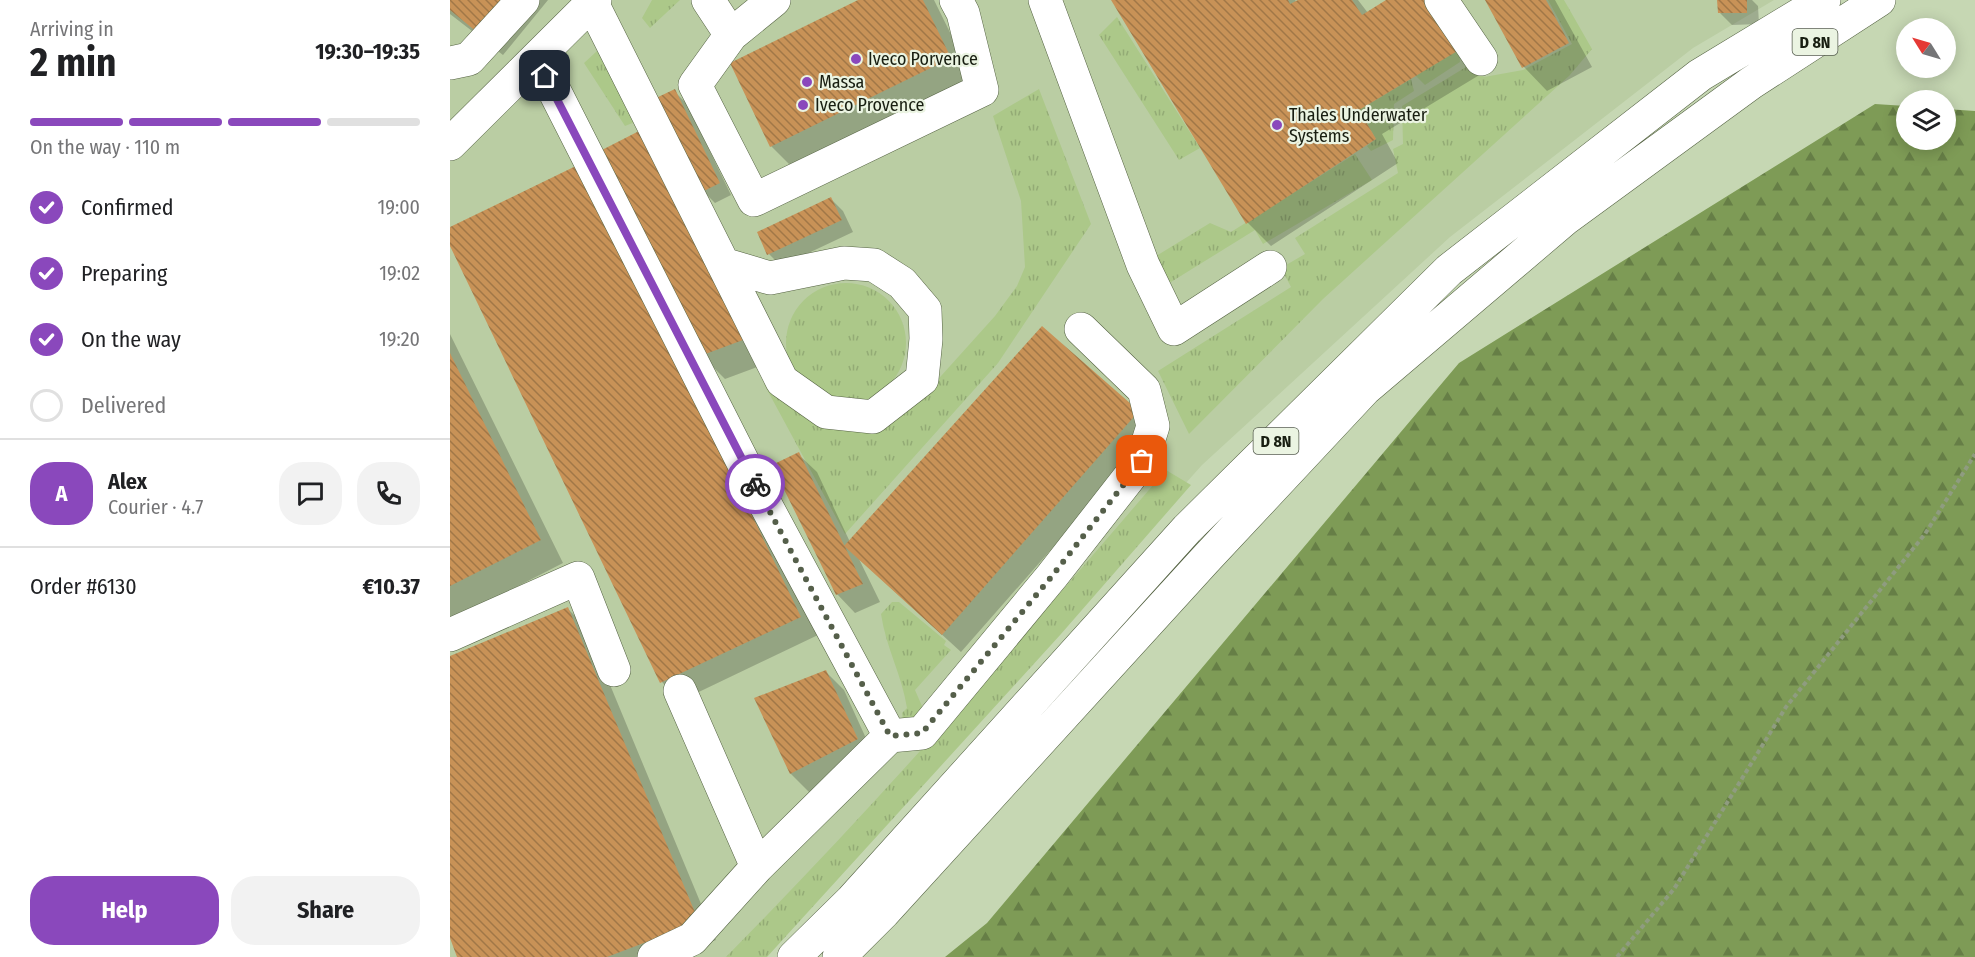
<!DOCTYPE html>
<html lang="en">
<head>
<meta charset="utf-8">
<style>
  body { margin:0; font-family:"Fira Sans Condensed",sans-serif; background:#f2f2f2; color:#202124; height:100vh; display:flex; flex-direction:column; font-size:22px; white-space:nowrap }
  * { box-sizing:border-box; margin:0 }
  p { font-size:20px; color:#757577 }
  .icon { flex:none; width:33px; height:33px; fill:none; stroke:currentColor; stroke-width:2; stroke-linecap:round; stroke-linejoin:round }
  .map { position:relative; flex:1; overflow:hidden }
  .sheet { display:flex; flex-direction:column; background:#fff; width:450px }
  .sheet>* { flex:none }
  .needle { width:39px; rotate:307deg }
  .controls { position:absolute; left:1446px; top:18px; display:grid; gap:12px }
  .controls a { display:grid; place-items:center; width:60px; height:60px; border-radius:50%; background:#fff; box-shadow:0 3px 15px #0003; font-size:30px }
  .pin { position:absolute; display:grid; place-items:center; width:51px; height:51px; color:#fff; margin:-26px; border-radius:12px; box-shadow:0 3px 9px #0006 }
  .courier { position:absolute; display:grid; place-items:center; width:60px; height:60px; margin:-30px; border:4px solid #8a48bc; border-radius:50%; background:#fff; color:#222; box-shadow:0 2px 8px #0007 }
  .headline em { font-style:normal; font-weight:700 }
  .headline div { display:flex; flex-direction:column-reverse }
  .headline { display:flex; align-items:center; justify-content:space-between; height:102px; padding:0 30px }
  h1 { font-size:39px; font-weight:700; line-height:45px }
  .bar { display:grid; grid-template-columns:repeat(4,1fr); gap:9px 6px; align-content:center; height:72px; padding:0 30px }
  .bar i { height:8px; border-radius:4px; background:#e0e0e0 }
  .bar .selected { background:#8a48bc }
  .bar p { grid-column:span 4 }
  .line { display:flex; align-items:center; gap:15px; padding:0 30px; border-top:2px solid #e0e0e0 }
  .line div { flex:1 }
  .round { display:grid; place-items:center; flex:none; width:63px; height:63px; border-radius:24px; background:#f2f2f2 }
  ol { padding:0 30px; list-style:none }
  li { display:flex; align-items:center; gap:18px; height:66px }
  li p { margin-inline-start:auto }
  li .icon { padding:6px; border-radius:50%; background:#8a48bc; color:#fff; stroke-width:4 }
  li:last-child { color:#757577 }
  li i { width:33px; height:33px; border:3px solid #e0e0e0; border-radius:50% }
  .cta { display:flex; gap:12px; margin-top:auto; padding:12px 30px }
  .cta a { flex:1; height:69px; border-radius:24px; background:#8a48bc; color:#fff; font-size:24px; font-weight:700; line-height:69px; text-align:center }
  .cta a+a { background:#f2f2f2; color:#202124 }
  main { display:flex; flex:1; min-height:0 }
  .map>svg:first-child { display:block }
  .built { fill:#bacda3 }
  .grass { fill:url(#grass-tufts) }
  .forest { fill:url(#forest-firs) }
  .shadow { fill:#0003 }
  .building { fill:url(#building-back-hatch) }
  .lines { fill:none; stroke-linecap:round; stroke-linejoin:round }
  .minor-casing { stroke:#546242; stroke-width:34 }
  .major-casing { stroke:#546242; stroke-width:34 }
  .path { stroke:#8f9c80; stroke-width:4; stroke-dasharray:4.5 3; stroke-linecap:butt }
  .minor { stroke:#fff; stroke-width:33 }
  .major { stroke:#fff; stroke-width:33 }
  .done { stroke:#555f4a; stroke-width:6; stroke-dasharray:0 10.8 }
  .route { stroke:#8a48bc; stroke-width:8 }
  .poi-dot { fill:#8a48bc; stroke:#ebf4e2; stroke-width:2 }
  .labels { text-anchor:middle; stroke-width:4.5; stroke-linejoin:round; paint-order:stroke }
  .shield { fill:#ebf4e2; stroke:#575e50; stroke-width:1.5 }
  .shield-label { font-size:16px; font-weight:bold; fill:#181e11 }
  .poi-label { font-size:18px; fill:#181e11; stroke:#ebf4e2; text-anchor:start }
</style>
</head>
<body>
<main>
<section class="sheet">
<div class="headline"><div><h1>2 min</h1><p>Arriving in</p></div><em>19:30–19:35</em></div>
<div class="bar"><i class="selected"></i><i class="selected"></i><i class="selected"></i><i></i><p>On the way · 110 m</p></div>
<ol>
<li><svg class="icon" aria-label="check" viewBox="0 0 24 24"><path d="M5 12l5 5 9-10"/></svg>Confirmed<p>19:00</p></li>
<li><svg class="icon" aria-label="check" viewBox="0 0 24 24"><path d="M5 12l5 5 9-10"/></svg>Preparing<p>19:02</p></li>
<li><svg class="icon" aria-label="check" viewBox="0 0 24 24"><path d="M5 12l5 5 9-10"/></svg>On the way<p>19:20</p></li>
<li><i></i>Delivered</li>
</ol>
<div class="line" style="height:108px"><b class="round" style="background:#8a48bc;color:#fff">A</b><div><b>Alex</b><p>Courier · 4.7</p></div><a class="round"><svg class="icon" aria-label="chat" viewBox="0 0 24 24"><path d="M4 5h16v11H9l-5 4z"/></svg></a><a class="round"><svg class="icon" aria-label="phone" viewBox="0 0 24 24"><path d="M5 4h4l2 5-3 2q2 4 5 5l2-3 5 2v4C11 20 4 13 5 4z"/></svg></a></div>
<div class="line" style="height:78px"><div>Order #6130</div><b>€10.37</b></div>
<div class="cta"><a>Help</a><a>Share</a></div>
</section>
<div class="map">
<svg width="1525" height="957" viewBox="0 0 1525 957">
  <defs>
    <pattern id="grass-tufts" width="24" height="20" patternUnits="userSpaceOnUse" patternTransform="scale(1.5)"><rect width="24" height="20" fill="#acc889"/><path d="M3 7l-1-3M5 7V3M7 7l1-3M15 17l-1-3M17 17v-4M19 17l1-3" fill="none" stroke="#93ab75"/></pattern>
    <pattern id="forest-firs" width="22" height="20" patternUnits="userSpaceOnUse" patternTransform="scale(1.5)"><rect width="22" height="20" fill="#7e9b56"/><path d="M5 1l3.5 6h-7zM16 11l3.5 6h-7z" fill="#667e46"/></pattern>
    <pattern id="building-back-hatch" width="6" height="6" patternUnits="userSpaceOnUse" patternTransform="scale(1.5)"><rect width="6" height="6" fill="#c89257"/><path d="M-1 5l2 2M0 0l6 6M5-1l2 2" fill="none" stroke="#a17747"/></pattern>
  </defs>
  <rect width="100%" height="100%" fill="#c6d7b3"/>
  <path class="built" d="M 0,0 L 1324,0 L 1243,48 L 1000,237 L 752,465 L 346,919 L 302,957 L 0,957 Z"/>
  <path class="grass" d="M 202,0 L 230,0 L 200,28 L 192,18 Z
    M 1098,0 L 1114,0 L 1142,49 L 1119,76 L 873,299 L 739,434 L 708,371 L 841,287 L 831,268 L 855,254 L 845,238 L 948,173 L 943,149 L 953,144 L 952,106 L 1016,67 L 1018,59 L 1034,77 L 1073,70 L 1122,44 Z
    M 667,17 L 750,148 L 729,160 L 649,35 Z
    M 1009,50 L 1010,62 L 975,85 L 965,75 Z
    M 147,51 L 185,122 L 175,126 L 134,63 Z
    M 961,79 L 964,91 L 944,104 L 943,140 L 921,151 L 917,146 L 926,139 L 909,110 Z
    M 589,89 L 641,224 L 548,363 L 395,534 L 314,384 L 352,411 L 473,396 L 545,316 L 567,286 L 575,267 L 571,201 L 543,116 Z
    M 905,154 L 922,180 L 813,244 L 805,230 L 721,282 L 702,274 L 698,261 L 760,223 L 781,232 Z
    M336 343a60 60 0 1 1 120 0a60 60 0 1 1-120 0Z
    M 716,470 L 741,485 L 611,634 L 317,957 L 276,957 C 430,801 573,637 716,470 Z
    M 442,602 L 449,602 L 496,641 L 494,645 L 501,650 L 465,690 L 475,713 L 467,719 L 453,719 L 452,713 L 457,708 C 452,675 436,648 431,614 Z"/>
  <path class="forest" d="M 1425,104 L 1456,106 L 1456,140 L 1496,140 L 1496,109 L 1525,111 L 1525,957 L 495,957 L 537,923 L 1009,363 Z"/>
  <path class="shadow" d="M 0,0 L 98,0 L 53,55 L 0,14 Z
    M 412,0 L 484,0 L 524,81 L 345,170 L 321,146 Z
    M 662,0 L 845,0 L 847,2 L 851,0 L 908,0 L 918,13 L 939,0 L 979,0 L 1031,74 L 932,134 L 948,163 L 821,246 L 798,223 Z
    M 1037,0 L 1105,0 L 1142,67 L 1097,91 L 1074,67 Z
    M 1269,0 L 1302,0 L 1308,6 L 1309,24 L 1282,25 L 1270,13 Z
    M 224,91 L 237,104 L 281,195 L 265,203 L 253,191 Z
    M 191,132 L 315,364 L 275,379 L 251,355 Z
    M 132,164 L 368,635 L 230,701 L 212,682 L 0,243 L 0,229 Z
    M 381,199 L 393,211 L 403,232 L 331,266 L 319,254 Z
    M 592,328 L 706,430 L 511,652 L 409,559 L 430,602 L 405,613 L 387,594 L 348,454 L 367,472 L 400,542 Z
    M 0,334 L 113,563 L 0,621 Z
    M 118,609 L 136,627 L 266,940 L 222,957 L 9,957 L 0,934 L 0,658 Z
    M 376,672 L 394,690 L 425,758 L 359,792 L 341,774 L 306,699 Z"/>
  <path class="building" d="M 0,0 L 55,0 L 28,33 L 0,10 Z
    M 408,0 L 473,0 L 501,58 L 320,147 L 280,63 Z
    M 661,0 L 838,0 L 840,4 L 848,0 L 902,0 L 912,15 L 936,0 L 975,0 L 1009,50 L 909,110 L 926,139 L 796,224 Z
    M 1035,0 L 1096,0 L 1119,43 L 1072,68 Z
    M 1267,0 L 1297,0 L 1297,13 L 1268,13 Z
    M 225,89 L 270,183 L 252,192 L 206,98 Z
    M 191,130 L 285,322 L 293,340 L 250,356 L 148,152 Z
    M 132,163 L 351,617 L 210,683 L 0,246 L 0,227 Z
    M 381,197 L 392,220 L 317,255 L 307,232 Z
    M 592,326 L 689,411 L 492,635 L 394,546 Z
    M 0,353 L 91,540 L 0,586 Z
    M 349,452 L 413,584 L 386,595 L 322,465 Z
    M 118,607 L 249,922 L 157,957 L 7,957 L 0,938 L 0,656 Z
    M 376,670 L 408,739 L 340,774 L 304,698 Z"/>
  <g class="lines">
    <g class="minor-casing">
      <path id="minor" d="M 258,0 L 281,35
        M 324,0 L 281,35 L 245,85 L 304,200 L 532,90 L 513,13 L 506,0
        M 595,0 L 693,265 L 724,329 L 820,267
        M 991,0 L 1031,59
        M 142,3 L 332,381 L 376,412 L 423,417 L 472,379 L 476,339 L 475,310 L 452,283 L 424,265 L 394,263 L 320,278 L 273,264
        M 85,60 L 105,92 L 298,472 L 440,736 L 307,867 L 242,939 L 204,957
        M 0,63 L 19,59 L 73,0
        M 0,144 L 145,0
        M 0,635 L 128,578 L 164,670
        M 230,691 L 307,867
        M 440,736 L 472,733 L 602,576 L 692,461 L 703,426 L 694,390 L 631,329"/>
    </g>
    <g class="major-casing">
      <path id="major" d="M 344,957 L 402,900 L 737,529 L 999,270 L 1250,75 L 1374,0
        M 389,957 L 434,912 L 755,560 L 915,389 L 1115,219 L 1301,83 L 1429,0"/>
    </g>
    <path class="path" d="M 1167,957 L 1224,889 L 1336,707 L 1475,534 L 1525,454"/>
    <use href="#minor" class="minor"/>
    <use href="#major" class="major"/>
  </g>
  <g class="lines">
    <path class="done" d="M 305,484 L 440,736 L 472,733 L 602,576 L 692,461"/>
    <path class="route" d="M 95,76 L 305,484"/>
  </g>
  <g class="poi-dot">
    <circle cx="406" cy="59" r="6"/>
    <circle cx="357" cy="82" r="6"/>
    <circle cx="353" cy="105" r="6"/>
    <circle cx="827" cy="125" r="6"/>
  </g>
  <g class="labels">
    <g class="shield">
      <rect x="1342.5" y="29" width="45" height="26" rx="4.5"/>
      <rect x="803.5" y="428" width="45" height="26" rx="4.5"/>
    </g>
    <g class="shield-label">
      <text x="1365" y="48">D 8N</text>
      <text x="826" y="447">D 8N</text>
    </g>
    <g class="poi-label">
      <text x="418" y="65">Iveco Porvence</text>
      <text x="369" y="88">Massa</text>
      <text x="365" y="111">Iveco Provence</text>
      <text x="839" y="121">Thales Underwater<tspan x="839" dy="21">Systems</tspan></text>
    </g>
  </g>
</svg>
<div class="controls">
<a><svg class="needle" viewBox="-14 -14 28 28"><path d="M0-13l5 13h-10z" fill="#e53935"/><path d="M0 13l5-13h-10z" fill="#757577"/></svg></a>
<a><svg class="icon" aria-label="layers" viewBox="0 0 24 24"><path d="M12 4l9 5-9 5-9-5zM3 14l9 5 9-5"/></svg></a>
</div>
<div class="pin" style="left:692px;top:461px;background:#ea580c"><svg class="icon" aria-label="bag" viewBox="0 0 24 24"><path d="M5 8h14l-1 12H6zM9 8a3 3 0 0 1 6 0"/></svg></div>
<div class="pin" style="left:95px;top:76px;background:#1f2937"><svg class="icon" aria-label="home" viewBox="0 0 24 24"><path d="M3 11l9-7 9 7M6 9v11h12V9"/></svg></div>
<div class="courier" style="left:305px;top:484px"><svg class="icon" aria-label="bike" viewBox="0 0 24 24"><circle cx="6" cy="16" r="4"/><circle cx="18" cy="16" r="4"/><path d="M6 16l4-8h5l3 8M10 8l3 8H6M13 5h3"/></svg></div>
</div>
</main>
</body>
</html>
